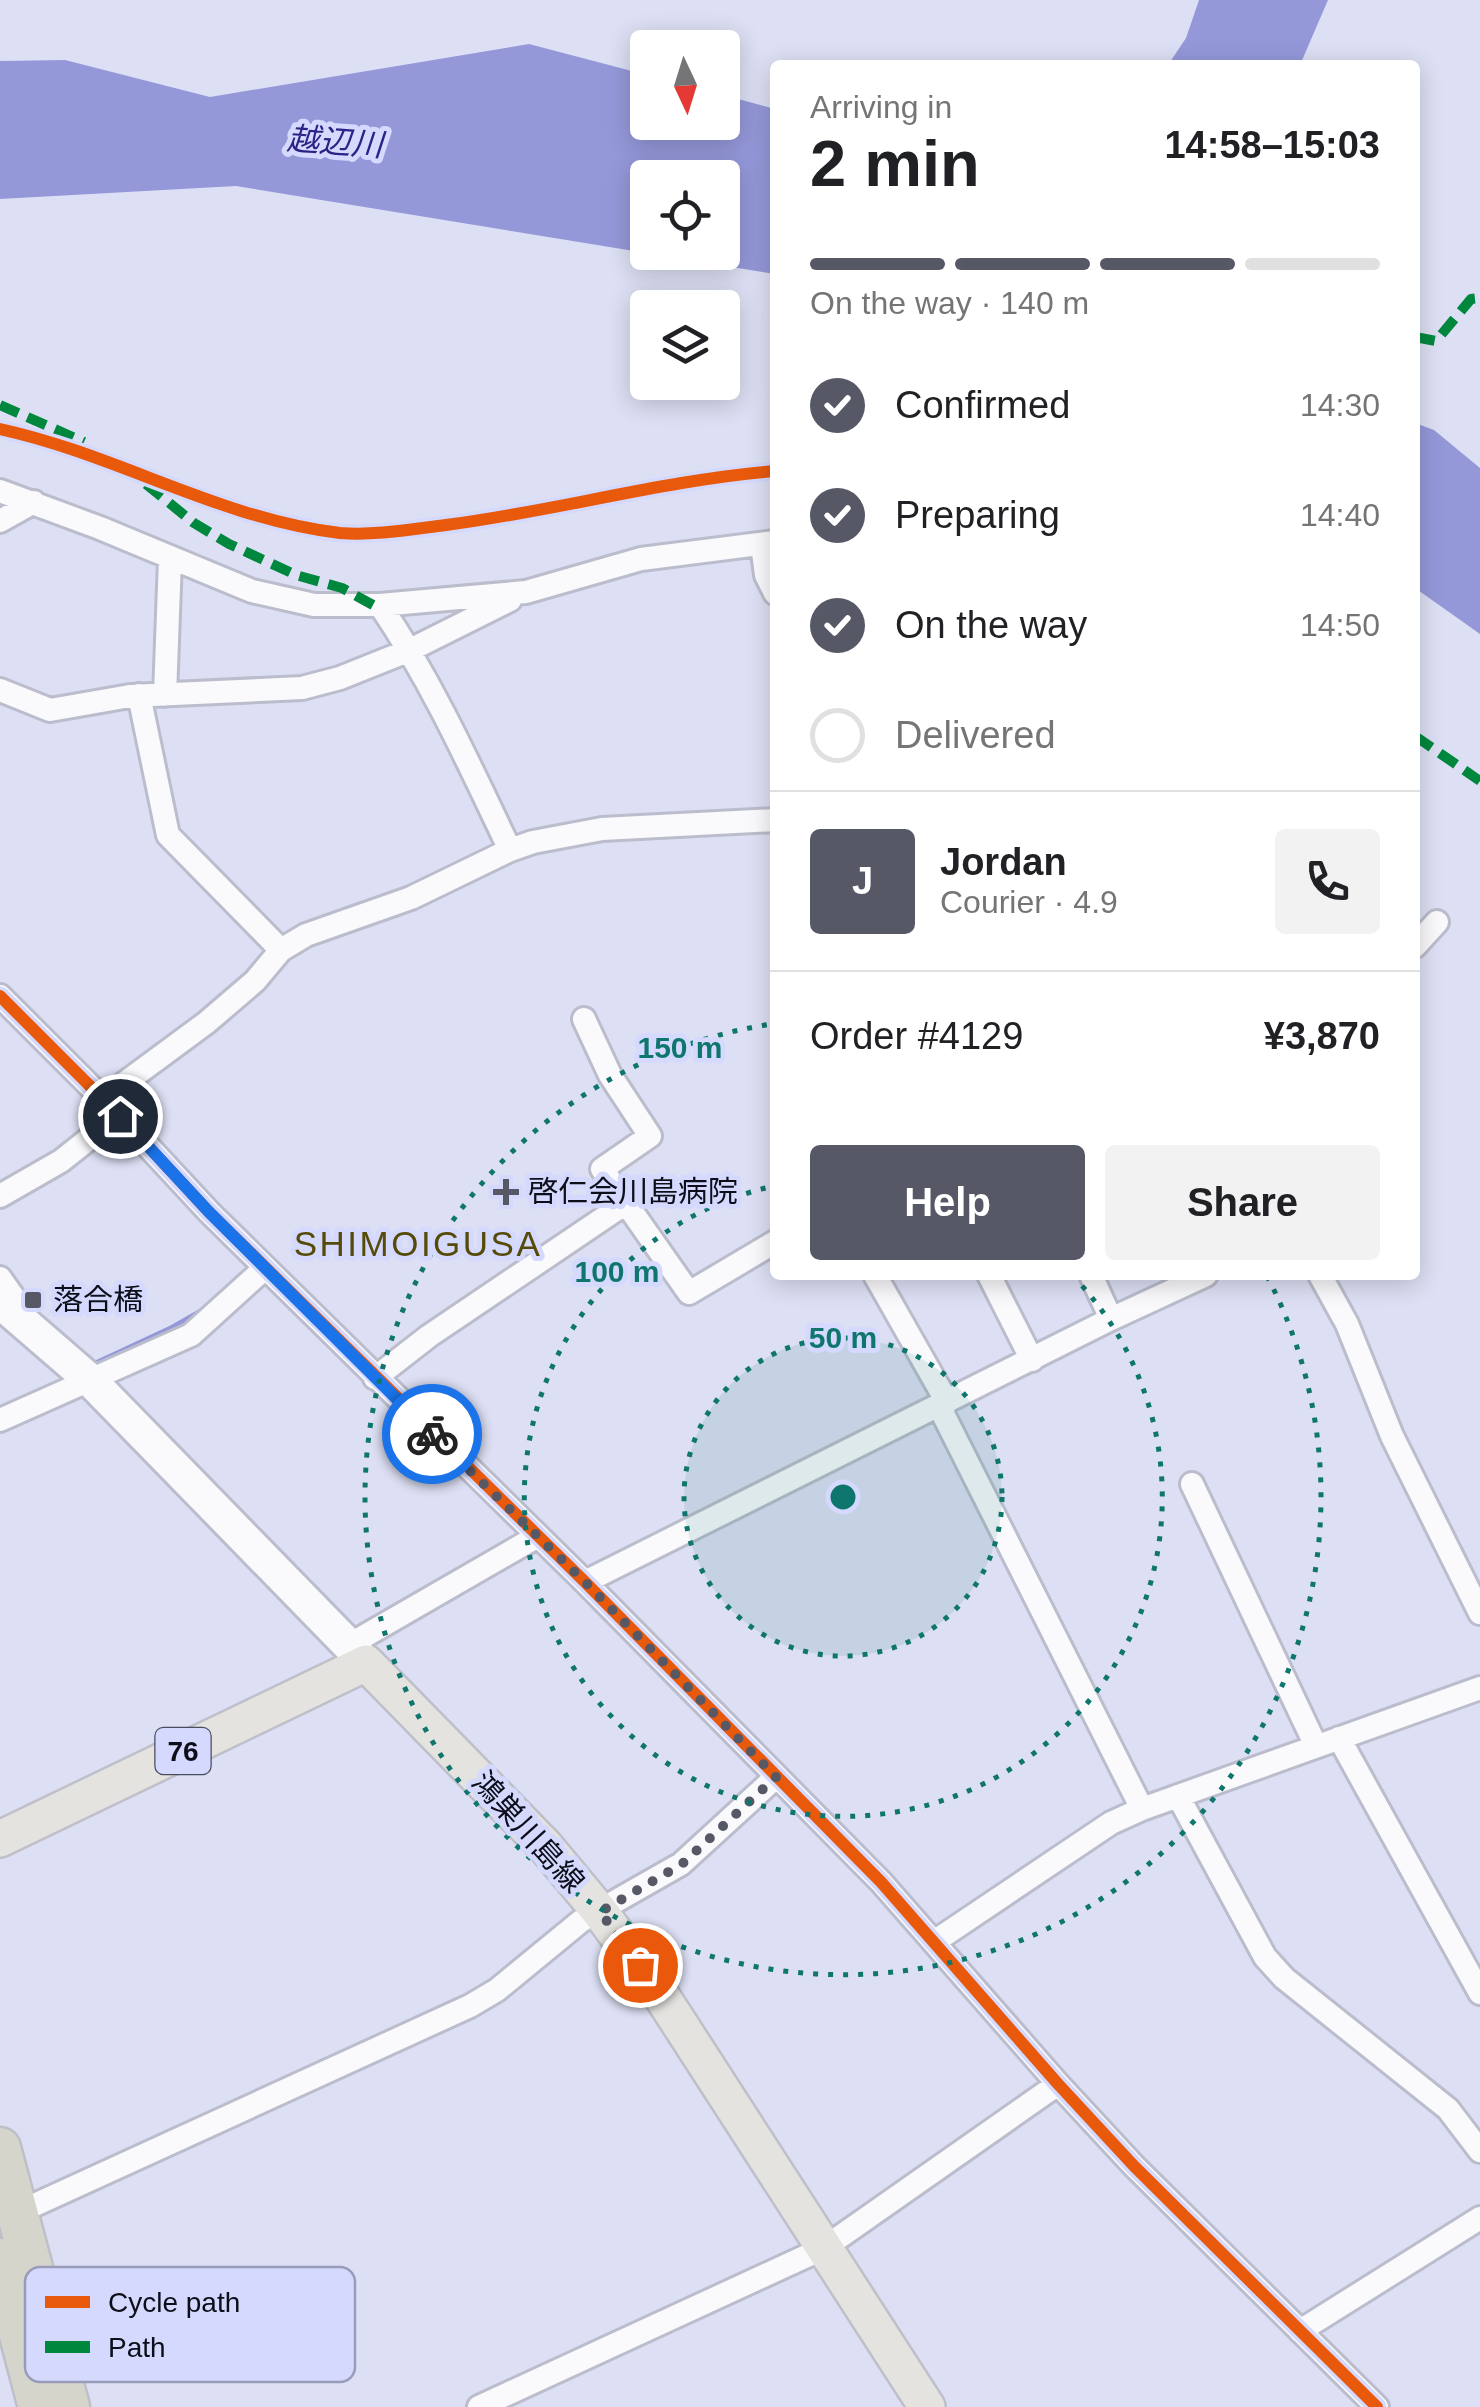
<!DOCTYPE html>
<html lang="en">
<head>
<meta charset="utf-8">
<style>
  body { margin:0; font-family:Helvetica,"Noto Sans JP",sans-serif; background:#f2f2f2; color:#202124; height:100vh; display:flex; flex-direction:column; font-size:38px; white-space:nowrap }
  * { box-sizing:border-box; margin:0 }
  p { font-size:32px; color:#757577 }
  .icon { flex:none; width:55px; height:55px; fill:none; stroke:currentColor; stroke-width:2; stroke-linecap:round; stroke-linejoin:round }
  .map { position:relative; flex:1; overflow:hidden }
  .side { position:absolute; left:770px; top:60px; width:650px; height:1220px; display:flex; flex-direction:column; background:#fff; border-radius:10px; box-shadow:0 5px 25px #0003 }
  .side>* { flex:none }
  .needle { width:65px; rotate:176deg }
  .buttons { position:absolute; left:630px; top:30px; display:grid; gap:20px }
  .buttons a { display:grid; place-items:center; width:110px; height:110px; border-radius:10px; background:#fff; box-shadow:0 5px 25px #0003; font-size:50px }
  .pin { position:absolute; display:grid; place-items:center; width:85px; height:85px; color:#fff; margin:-42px; border:5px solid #fff; border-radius:50%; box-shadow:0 2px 10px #0007 }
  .courier { position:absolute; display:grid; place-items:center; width:100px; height:100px; margin:-50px; border:8px solid #1a73e8; border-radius:50%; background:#fff; color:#222; box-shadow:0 2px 12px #0007 }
  .overview em { font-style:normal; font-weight:800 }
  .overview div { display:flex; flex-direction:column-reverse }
  .overview { display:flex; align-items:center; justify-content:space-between; height:170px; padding:0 40px }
  h1 { font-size:65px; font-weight:800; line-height:75px }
  .bar { display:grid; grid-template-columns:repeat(4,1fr); gap:15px 10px; align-content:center; height:120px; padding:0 40px }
  .bar i { height:12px; border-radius:8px; background:#e0e0e0 }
  .bar .active { background:#565866 }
  .bar p { grid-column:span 4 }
  .line { display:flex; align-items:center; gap:25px; padding:0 40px; border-top:2px solid #e0e0e0 }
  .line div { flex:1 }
  .round { display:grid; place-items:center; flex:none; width:105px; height:105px; border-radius:10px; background:#f2f2f2 }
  ol { padding:0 40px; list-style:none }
  li { display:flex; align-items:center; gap:30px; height:110px }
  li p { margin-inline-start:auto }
  li .icon { padding:10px; border-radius:50%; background:#565866; color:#fff; stroke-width:4 }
  li:last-child { color:#757577 }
  li i { width:55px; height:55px; border:5px solid #e0e0e0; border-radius:50% }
  .primary-button { display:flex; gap:20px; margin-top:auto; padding:20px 40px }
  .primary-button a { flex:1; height:115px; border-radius:10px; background:#565866; color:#fff; font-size:40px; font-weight:800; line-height:115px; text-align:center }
  .primary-button a+a { background:#f2f2f2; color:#202124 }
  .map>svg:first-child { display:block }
  .water { fill:#9498d9; fill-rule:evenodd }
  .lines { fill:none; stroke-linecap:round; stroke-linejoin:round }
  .stream { stroke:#9498d9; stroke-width:6 }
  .street-casing { stroke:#bbbdcc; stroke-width:28 }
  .secondary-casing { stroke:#bbbdcc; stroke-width:38 }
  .primary-casing { stroke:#bebfc9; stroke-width:40 }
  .highway-casing { stroke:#bebfc9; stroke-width:45 }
  .street { stroke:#fafafd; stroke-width:22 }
  .secondary { stroke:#fafafd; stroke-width:32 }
  .primary { stroke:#e5e3df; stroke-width:35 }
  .highway { stroke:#d6d5cc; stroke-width:40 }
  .quiet { stroke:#00873e; stroke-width:10; stroke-dasharray:20 10; stroke-linecap:butt }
  .cycleway-casing { stroke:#d4d9fd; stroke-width:19 }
  .cycleway { stroke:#e8590c; stroke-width:12 }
  .done { stroke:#565866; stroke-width:10; stroke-dasharray:0 18 }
  .route { stroke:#1a73e8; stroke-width:12 }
  .ring { fill:none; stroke:#0f766e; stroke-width:5; stroke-dasharray:5 10 }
  .poi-dot { fill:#565866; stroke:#d4d9fd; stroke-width:4 }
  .labels { text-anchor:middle; stroke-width:10; stroke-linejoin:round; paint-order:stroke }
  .shield { fill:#d4d9fd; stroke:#494b5e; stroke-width:2.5 }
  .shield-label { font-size:28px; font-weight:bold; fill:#0d0e1a }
  .poi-label { font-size:30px; fill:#0d0e1a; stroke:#d4d9fd; text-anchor:start }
  .street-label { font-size:30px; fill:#0d0e1a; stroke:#d4d9fd }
  .water-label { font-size:32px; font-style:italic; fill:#2d2386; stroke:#d4d9fd }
  .quarter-label { font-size:35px; letter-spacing:2.5px; fill:#554a08; stroke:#d4d9fd }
  .key { fill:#d4d9fd; stroke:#989cb9; stroke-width:2.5 }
  .key-label { font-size:28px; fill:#0d0e1a }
  .centre { fill:#0f766e; stroke:#d4d9fd; stroke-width:5 }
  .ring-label { font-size:30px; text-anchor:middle; font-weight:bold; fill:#0f766e; stroke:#d4d9fd; stroke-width:10; stroke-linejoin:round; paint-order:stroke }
</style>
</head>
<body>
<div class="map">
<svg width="1480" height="2407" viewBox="0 0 1480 2407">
  <rect width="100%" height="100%" fill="#dde0f4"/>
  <path class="water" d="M 1199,0 L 1328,0 L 1300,65 L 1168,65 L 1186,38 Z
    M 529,44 L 647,75 L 648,122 L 722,122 L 723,95 L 775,109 L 775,274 L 236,186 L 0,199 L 0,61 L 65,60 L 210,97 ZM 648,178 L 722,178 L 722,252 L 648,252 Z
    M 1415,423 L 1434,430 L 1480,468 L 1480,634 L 1415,588 Z"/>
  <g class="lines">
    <path class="stream" d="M 97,1363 L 170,1329 L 207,1308"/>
    <g class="street-casing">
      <path id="street" d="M 0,491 L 100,528 L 252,591 L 314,605 L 380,605 L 526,592 L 641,559 L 775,542
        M 0,521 L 34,502
        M 762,544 L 766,575 L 775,593
        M 380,605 C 432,682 470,766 510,850
        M 0,690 L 50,710 L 130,696 L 302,688 L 340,678 L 410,650 L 510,600
        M 139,695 L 168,835 L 281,950
        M 165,695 L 170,559
        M 1415,946 L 1437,922
        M 0,996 L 119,1115 L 209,1212 L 585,1582 L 881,1882 L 1058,2084 L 1134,2166 L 1377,2407
        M 584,1019 L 610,1075 L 650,1136 L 602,1169 L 689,1293 L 775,1242
        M 103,1099 L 206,1023 L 255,981 L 281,950 L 306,935 L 411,898 L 510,850 L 533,842 L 602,829 L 775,820
        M 0,1196 L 61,1161 L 119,1115
        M 875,1275 L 947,1402
        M 989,1275 L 1032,1360
        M 1091,1275 L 1111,1319
        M 1320,1275 L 1347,1324 L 1392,1436 L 1480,1613
        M 0,1278 L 24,1312
        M 375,1378 L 429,1336 L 626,1203
        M 939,1406 L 1142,1809
        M 0,1420 L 191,1335 L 265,1268
        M 1192,1484 L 1316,1746
        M 585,1582 L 1111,1319 L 1206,1275
        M 349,1645 L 538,1536
        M 1339,1738 L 1480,1993
        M 1178,1796 L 1265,1957 L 1284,1978 L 1448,2109 L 1480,2151
        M 934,1942 L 1111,1823 L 1142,1809 L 1480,1688
        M 17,2213 L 470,2006 L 497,1990 L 581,1921 L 681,1864 L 776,1777
        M 1300,2331 L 1480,2218
        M 479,2407 L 824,2248 L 1058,2084"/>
    </g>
    <g class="secondary-casing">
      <path id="secondary" d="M 0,1302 L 90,1380 L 366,1663"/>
    </g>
    <g class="primary-casing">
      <path id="primary" d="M 0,1839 L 366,1663 L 545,1846 L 600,1912 L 659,1992 L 927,2407"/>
    </g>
    <g class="highway-casing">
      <path id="highway" d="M 0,2148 L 69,2407
        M 0,2259 L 39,2407"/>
    </g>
    <use href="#street" class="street"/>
    <use href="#secondary" class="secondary"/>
    <use href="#primary" class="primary"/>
    <use href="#highway" class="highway"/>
    <path class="quiet" d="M 1415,337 L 1436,341 L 1471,299 L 1480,298
      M 0,405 L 84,442
      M 146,484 L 194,523 L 229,544 L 296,575 L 342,588 L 373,605
      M 1415,736 L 1480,781"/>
    <g class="cycleway-casing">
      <path id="cycleway" d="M 0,429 C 116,454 220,519 340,533 C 374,536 413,529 446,525 C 556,511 664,480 775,471
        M 0,996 L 119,1115 L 209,1212 L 585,1582 L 881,1882 L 1058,2084 L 1134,2166 L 1377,2407"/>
    </g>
    <use href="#cycleway" class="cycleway"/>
  </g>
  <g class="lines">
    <path class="done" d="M 432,1434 L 585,1582 L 776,1777 L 682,1864 L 600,1912 L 640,1965"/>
    <path class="route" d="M 120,1116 L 209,1212 L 432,1434"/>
  </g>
  <circle cx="843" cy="1497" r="159" fill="#0f766e" fill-opacity=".12"/>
  <g class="ring">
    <circle cx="843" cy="1497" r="159"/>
    <path d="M1072 1275A319 319 0 1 1 774 1186"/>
    <path d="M1267 1276A478 478 0 1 1 772 1024"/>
  </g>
  <g class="poi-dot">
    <path d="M501 1177h10v10h10v10h-10v10h-10v-10h-10v-10h10z"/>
    <rect x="23" y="1290" width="20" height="20" rx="5"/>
  </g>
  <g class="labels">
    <rect class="shield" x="155.5" y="1728" width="55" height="46" rx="8"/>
    <g class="shield-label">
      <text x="183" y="1761">76</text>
    </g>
    <g class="poi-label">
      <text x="528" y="1202">啓仁会川島病院</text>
      <text x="53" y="1310">落合橋</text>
    </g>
    <g class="street-label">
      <text transform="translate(528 1832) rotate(48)" y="10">鴻巣川島線</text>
    </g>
    <g class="water-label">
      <text transform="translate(335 142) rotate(4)" y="11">越辺川</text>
    </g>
    <g class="quarter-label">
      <text x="418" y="1256">SHIMOIGUSA</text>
    </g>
  </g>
  <rect x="25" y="2267" width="330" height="115" rx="15" class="key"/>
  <rect x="45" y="2296" width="45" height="12" fill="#e8590c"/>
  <rect x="45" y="2341" width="45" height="12" fill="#00873e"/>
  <g class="key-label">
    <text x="108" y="2312">Cycle path</text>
    <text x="108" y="2357">Path</text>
  </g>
  <circle cx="843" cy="1497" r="15" class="centre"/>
  <g class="ring-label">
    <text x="680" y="1058">150 m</text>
    <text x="617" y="1282">100 m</text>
    <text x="843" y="1348">50 m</text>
  </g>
</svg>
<div class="buttons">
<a><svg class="needle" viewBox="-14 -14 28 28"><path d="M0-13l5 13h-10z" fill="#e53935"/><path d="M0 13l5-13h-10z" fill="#757577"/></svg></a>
<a><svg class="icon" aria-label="locate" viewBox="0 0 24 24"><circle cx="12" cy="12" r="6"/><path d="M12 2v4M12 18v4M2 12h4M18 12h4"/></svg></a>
<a><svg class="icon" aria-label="layers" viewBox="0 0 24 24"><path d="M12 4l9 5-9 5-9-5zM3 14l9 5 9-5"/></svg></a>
</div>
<div class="pin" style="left:640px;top:1965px;background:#ea580c"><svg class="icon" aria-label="bag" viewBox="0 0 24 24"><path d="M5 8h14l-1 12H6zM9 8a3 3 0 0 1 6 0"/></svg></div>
<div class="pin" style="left:120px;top:1116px;background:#1f2937"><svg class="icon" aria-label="home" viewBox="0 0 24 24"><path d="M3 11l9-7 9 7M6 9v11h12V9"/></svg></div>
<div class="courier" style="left:432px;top:1434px"><svg class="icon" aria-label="bike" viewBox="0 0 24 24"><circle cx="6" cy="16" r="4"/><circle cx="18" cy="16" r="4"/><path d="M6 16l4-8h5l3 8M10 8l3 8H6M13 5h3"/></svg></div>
<section class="side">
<div class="overview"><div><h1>2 min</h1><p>Arriving in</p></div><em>14:58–15:03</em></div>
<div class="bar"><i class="active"></i><i class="active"></i><i class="active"></i><i></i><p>On the way · 140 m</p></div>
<ol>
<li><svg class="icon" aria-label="check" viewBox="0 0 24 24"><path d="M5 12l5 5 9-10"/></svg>Confirmed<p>14:30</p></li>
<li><svg class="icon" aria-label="check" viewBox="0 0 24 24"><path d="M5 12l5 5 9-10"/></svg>Preparing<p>14:40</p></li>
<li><svg class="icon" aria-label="check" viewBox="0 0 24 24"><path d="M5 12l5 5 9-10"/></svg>On the way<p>14:50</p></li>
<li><i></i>Delivered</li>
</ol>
<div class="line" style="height:180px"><b class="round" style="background:#565866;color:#fff">J</b><div><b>Jordan</b><p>Courier · 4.9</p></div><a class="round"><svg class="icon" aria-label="phone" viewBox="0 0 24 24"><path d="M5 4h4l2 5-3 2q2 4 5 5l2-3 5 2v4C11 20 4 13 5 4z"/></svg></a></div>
<div class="line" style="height:130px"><div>Order #4129</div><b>¥3,870</b></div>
<div class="primary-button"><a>Help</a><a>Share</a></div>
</section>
</div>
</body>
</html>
